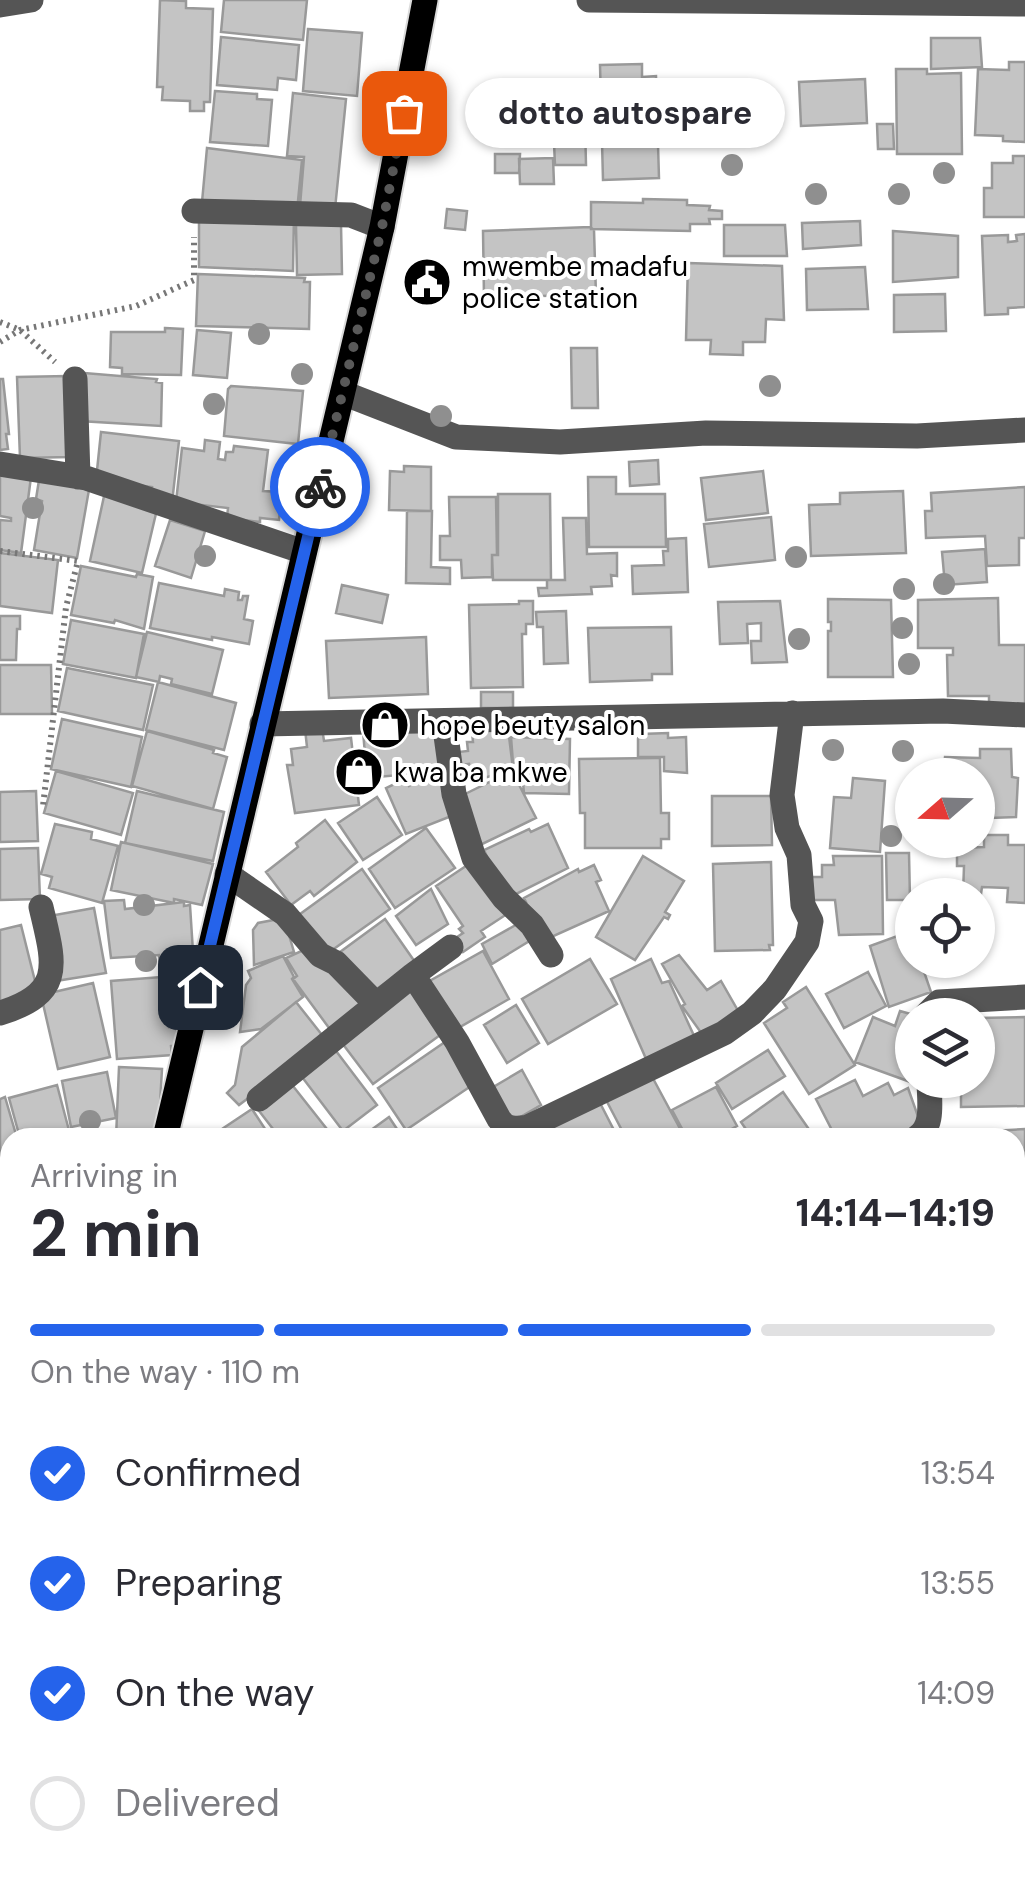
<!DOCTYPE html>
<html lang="en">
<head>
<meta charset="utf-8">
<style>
  body { margin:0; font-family:"DM Sans",sans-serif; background:#f2f2f3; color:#2b2b33; height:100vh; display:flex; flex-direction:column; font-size:38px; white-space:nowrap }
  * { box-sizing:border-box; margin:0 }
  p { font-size:32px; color:#7c7c81 }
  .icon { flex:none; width:55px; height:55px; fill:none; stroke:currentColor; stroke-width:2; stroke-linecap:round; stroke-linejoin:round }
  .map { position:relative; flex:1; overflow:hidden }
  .details { position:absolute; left:0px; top:1128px; width:1025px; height:752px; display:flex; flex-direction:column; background:#fff; border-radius:30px 30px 0 0; box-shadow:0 2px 8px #0004 }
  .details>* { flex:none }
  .needle { width:65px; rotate:250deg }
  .tools { position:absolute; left:895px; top:758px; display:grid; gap:20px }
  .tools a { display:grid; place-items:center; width:100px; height:100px; border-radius:50%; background:#fff; box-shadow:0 2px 8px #0004; font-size:50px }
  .pin { position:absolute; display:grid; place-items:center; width:85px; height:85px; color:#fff; margin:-42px; border-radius:20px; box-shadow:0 5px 15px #0006 }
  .courier { position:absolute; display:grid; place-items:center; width:100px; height:100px; margin:-50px; border:8px solid #2563eb; border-radius:50%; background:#fff; color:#222; box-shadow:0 2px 12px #0007 }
  .bubble { position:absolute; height:70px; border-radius:35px; background:#fff; box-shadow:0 2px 8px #0004; font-size:32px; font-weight:700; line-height:70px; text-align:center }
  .headline em { font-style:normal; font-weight:700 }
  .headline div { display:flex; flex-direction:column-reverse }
  .headline { display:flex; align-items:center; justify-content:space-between; height:170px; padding:0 30px }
  h1 { font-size:65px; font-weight:700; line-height:75px }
  .bar { display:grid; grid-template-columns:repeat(4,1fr); gap:15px 10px; align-content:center; height:120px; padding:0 30px }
  .bar i { height:12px; border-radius:8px; background:#e1e1e2 }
  .bar .current { background:#2563eb }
  .bar p { grid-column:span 4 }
  ol { padding:0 30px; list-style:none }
  li { display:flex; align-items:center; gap:30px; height:110px }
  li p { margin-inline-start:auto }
  li .icon { padding:10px; border-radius:50%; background:#2563eb; color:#fff; stroke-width:4 }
  li:last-child { color:#7c7c81 }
  li i { width:55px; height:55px; border:5px solid #e1e1e2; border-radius:50% }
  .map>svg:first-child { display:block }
  .building { fill:#c4c4c4; stroke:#999; stroke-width:2.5 }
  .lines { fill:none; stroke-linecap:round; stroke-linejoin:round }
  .major-casing { stroke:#dbdbdb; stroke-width:29 }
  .path { stroke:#777; stroke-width:6; stroke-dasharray:2.5 5; stroke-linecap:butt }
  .minor { stroke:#555; stroke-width:25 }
  .major { stroke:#000; stroke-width:25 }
  .tree { fill:#8f8f8f }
  .done { stroke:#595959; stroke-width:10; stroke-dasharray:0 18 }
  .route { stroke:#2563eb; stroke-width:12 }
  .labels { text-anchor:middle; stroke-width:8; stroke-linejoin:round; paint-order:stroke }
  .poi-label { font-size:28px; fill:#000; stroke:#fff; text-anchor:start }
</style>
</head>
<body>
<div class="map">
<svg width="1025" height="1878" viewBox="0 0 1025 1878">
  <rect width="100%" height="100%" fill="#fff"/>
  <path class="building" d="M 160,0 L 186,1 L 186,8 L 213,9 L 210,102 L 204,102 L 204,111 L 190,111 L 190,101 L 162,100 L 163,87 L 157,87 Z
    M 224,0 L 307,0 L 303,40 L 221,32 Z
    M 308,29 L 362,33 L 357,96 L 303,91 Z
    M 221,37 L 299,45 L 296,80 L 278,78 L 277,90 L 217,85 Z
    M 931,38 L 980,38 L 982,67 L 931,69 Z
    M 1009,62 L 1025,62 L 1025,142 L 1003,141 L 1003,136 L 975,135 L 978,69 L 1009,70 Z
    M 642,64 L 642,77 L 656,76 L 659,178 L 603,180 L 600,65 Z
    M 896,69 L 927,69 L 927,74 L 961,73 L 962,154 L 897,154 Z
    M 865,79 L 867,123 L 801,126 L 799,82 Z
    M 584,80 L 586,165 L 555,165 L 554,143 L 504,144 L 502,81 Z
    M 215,91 L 257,94 L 257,99 L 272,100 L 268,146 L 210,142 Z
    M 293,93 L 346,99 L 335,209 L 300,206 L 304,157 L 287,156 Z
    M 877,124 L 893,124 L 894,149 L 878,149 Z
    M 207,148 L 302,160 L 297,211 L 202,202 Z
    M 495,154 L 520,154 L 519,173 L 495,173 Z
    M 1013,156 L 1025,156 L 1025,217 L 984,217 L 984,188 L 992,188 L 992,163 L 1013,163 Z
    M 553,158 L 554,184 L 520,184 L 519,159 Z
    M 643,199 L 687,200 L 687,205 L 710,206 L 709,210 L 722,211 L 722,219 L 709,219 L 710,224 L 690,224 L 690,231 L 591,229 L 591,202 L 643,203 Z
    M 447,209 L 467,211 L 465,230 L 445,228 Z
    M 294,214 L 293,271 L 199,267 L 199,216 Z
    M 860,221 L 861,245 L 803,249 L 802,223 Z
    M 341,224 L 342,274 L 297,275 L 296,225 Z
    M 724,225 L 785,225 L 787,256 L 724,256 Z
    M 590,227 L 594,230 L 596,295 L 484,297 L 483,231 Z
    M 893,231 L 958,236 L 958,277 L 893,282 Z
    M 1025,234 L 1025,307 L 1008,308 L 1008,314 L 985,315 L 982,236 L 1008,235 L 1008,242 L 1017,241 L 1016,235 Z
    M 688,263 L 782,266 L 784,320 L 766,319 L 765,342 L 743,342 L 743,355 L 710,354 L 711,340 L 686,340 Z
    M 865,267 L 868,309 L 807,310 L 806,269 Z
    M 198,274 L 305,278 L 304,282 L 310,282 L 309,329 L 196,326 Z
    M 945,294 L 946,331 L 894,332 L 894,295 Z
    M 165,328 L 183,329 L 181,375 L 122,374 L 122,368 L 110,367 L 111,332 L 165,332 Z
    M 197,330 L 231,333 L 227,378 L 193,375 Z
    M 571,348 L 597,348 L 598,408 L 572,408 Z
    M 84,373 L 157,379 L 156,382 L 162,383 L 161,426 L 80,421 Z
    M 67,376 L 70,457 L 20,458 L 17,377 Z
    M 0,379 L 3,379 L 9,434 L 6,434 L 8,449 L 0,450 Z
    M 231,386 L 303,391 L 298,444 L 224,436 L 228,389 Z
    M 101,432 L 179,441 L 172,503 L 150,499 L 152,487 L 96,480 Z
    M 205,440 L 220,442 L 218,459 L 225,460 L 226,452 L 233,452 L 234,446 L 268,450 L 263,491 L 282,492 L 279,520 L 260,518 L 260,522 L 227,518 L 228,508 L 176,502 L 182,448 L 204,451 Z
    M 658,460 L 659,484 L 630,486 L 629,462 Z
    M 404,466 L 431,467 L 431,511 L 389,510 L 390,471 L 404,472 Z
    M 763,471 L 768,513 L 706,520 L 701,478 Z
    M 0,473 L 31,477 L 21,553 L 0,550 L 0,520 L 11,521 L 11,518 L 0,516 Z
    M 588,477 L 616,477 L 616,494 L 665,494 L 666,547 L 589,547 Z
    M 39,480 L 90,484 L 77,558 L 34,550 L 42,501 L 36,499 Z
    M 106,487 L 158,505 L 142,573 L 90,561 Z
    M 1025,487 L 1025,538 L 1019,538 L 1019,565 L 987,566 L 985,536 L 926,538 L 925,511 L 932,511 L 931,493 Z
    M 903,491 L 906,553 L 811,556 L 809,505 L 840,504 L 840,493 Z
    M 498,494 L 550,494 L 551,580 L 493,580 L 492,555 L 498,555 Z
    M 449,497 L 496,497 L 497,555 L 492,555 L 492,577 L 462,578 L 461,560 L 440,560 L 440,536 L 450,536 Z
    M 407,511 L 432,511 L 431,567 L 450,568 L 450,584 L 406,583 Z
    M 771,517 L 775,560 L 709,567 L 704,524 Z
    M 563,518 L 586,518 L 587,554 L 617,553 L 617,576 L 611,575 L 612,586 L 591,587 L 592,594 L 539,596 L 538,588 L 547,588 L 547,580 L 565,580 Z
    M 170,520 L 205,531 L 191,578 L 155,566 Z
    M 686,538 L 688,592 L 633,594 L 632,566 L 664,565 L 663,551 L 668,551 L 668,539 Z
    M 985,549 L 987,582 L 945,585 L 942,552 Z
    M 0,553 L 58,560 L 52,613 L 0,606 Z
    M 81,566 L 136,577 L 137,574 L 153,577 L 144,629 L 115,620 L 114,623 L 71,615 Z
    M 159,583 L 224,596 L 225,589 L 239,592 L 238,600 L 242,600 L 243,596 L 248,596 L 244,619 L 253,621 L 249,644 L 212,637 L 212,640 L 150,628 Z
    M 342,585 L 388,595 L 382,623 L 336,613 Z
    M 998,598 L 999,645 L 1025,645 L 1025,706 L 989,707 L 989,696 L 948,696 L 947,655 L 953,655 L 953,648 L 918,648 L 918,600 Z
    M 828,599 L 891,600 L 893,677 L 828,677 L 828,631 L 831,631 L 831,622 L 828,622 Z
    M 519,601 L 533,601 L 533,624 L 526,624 L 526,634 L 522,634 L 523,687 L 471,688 L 469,605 L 519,604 Z
    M 780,601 L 787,662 L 752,663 L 751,641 L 761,641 L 761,623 L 747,624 L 748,643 L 720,644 L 718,602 Z
    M 566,611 L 568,663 L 544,664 L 543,627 L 537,627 L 536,612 Z
    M 0,616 L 20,616 L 20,629 L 17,629 L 16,660 L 0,660 Z
    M 71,620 L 144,634 L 136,678 L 63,664 Z
    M 671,627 L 672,674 L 652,674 L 652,680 L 590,682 L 588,628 Z
    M 147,632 L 223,650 L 212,694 L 171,684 L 172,679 L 160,676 L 159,682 L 136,677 Z
    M 426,637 L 428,694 L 329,698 L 326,641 Z
    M 0,665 L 51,665 L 52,714 L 0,714 Z
    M 67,668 L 153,685 L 143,730 L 58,711 Z
    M 158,682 L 236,703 L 224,750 L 146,730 Z
    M 481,692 L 513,692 L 513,708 L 481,708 Z
    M 62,719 L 142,737 L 131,787 L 51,769 Z
    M 437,725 L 441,768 L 431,769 L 431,772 L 367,778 L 363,731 Z
    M 322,728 L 324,741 L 351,738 L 359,805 L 295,813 L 287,765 L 293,765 L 291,749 L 307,747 L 305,729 Z
    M 508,728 L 513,769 L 484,778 L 485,781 L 471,782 L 469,764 L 460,765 L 458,752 L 468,751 L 467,742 L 473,742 L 472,732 Z
    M 147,731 L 214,750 L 213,753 L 227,757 L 213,809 L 132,786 Z
    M 668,733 L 668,738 L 686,737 L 687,773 L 664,771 L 664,757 L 638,757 L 638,738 L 641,738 L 641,734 Z
    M 511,737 L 570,739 L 569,794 L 524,793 L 521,763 L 513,763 Z
    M 980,749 L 1011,749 L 1012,777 L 1018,778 L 1016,817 L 990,818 L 989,810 L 978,810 L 978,775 L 924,775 L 924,768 L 944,767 L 945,757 L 980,758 Z
    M 655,758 L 660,758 L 661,813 L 669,813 L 669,839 L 661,839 L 661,848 L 585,848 L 585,813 L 580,813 L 579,759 Z
    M 439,768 L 459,813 L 406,834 L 386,788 L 405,779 L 409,786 Z
    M 56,771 L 133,793 L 121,835 L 44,813 Z
    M 512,771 L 536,818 L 480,845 L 457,798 Z
    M 853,778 L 885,781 L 880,852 L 830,848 L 834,797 L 851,798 Z
    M 36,791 L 38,841 L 0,842 L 0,792 Z
    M 137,791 L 224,812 L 213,861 L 125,843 Z
    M 712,796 L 771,796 L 772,845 L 712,846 Z
    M 377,797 L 402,835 L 363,860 L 338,823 Z
    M 325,820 L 357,862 L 314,896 L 310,891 L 291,905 L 266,872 L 298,847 L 296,843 Z
    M 55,824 L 92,832 L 91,839 L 118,846 L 102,903 L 49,888 L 52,877 L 41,874 Z
    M 548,824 L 568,868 L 506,899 L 484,850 L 529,829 L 531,832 Z
    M 426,828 L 455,868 L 395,908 L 369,869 Z
    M 984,835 L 1008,835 L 1008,845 L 1025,845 L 1025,903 L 1007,902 L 1008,888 L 982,887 L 980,901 L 978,895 L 963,895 L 964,866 L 957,866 L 957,848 L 984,847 Z
    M 121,842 L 213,864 L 202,905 L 174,899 L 174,903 L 111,890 Z
    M 38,848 L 40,899 L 0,900 L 0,849 Z
    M 886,853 L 909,853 L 910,900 L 887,900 Z
    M 643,856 L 684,881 L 665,912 L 670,915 L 668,919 L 664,917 L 635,960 L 596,937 Z
    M 833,856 L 882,856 L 883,934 L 839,935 L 835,900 L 804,900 L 805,877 L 822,877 L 822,865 L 834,865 Z
    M 472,862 L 507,914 L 481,931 L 485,937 L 463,952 L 454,939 L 463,933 L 459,929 L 463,926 L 436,886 Z
    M 771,862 L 773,945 L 769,945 L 770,950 L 715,951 L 713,864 Z
    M 594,865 L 601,880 L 596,882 L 609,911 L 547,939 L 521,904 L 526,902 L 524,898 L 578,869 L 579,872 Z
    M 362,869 L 390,909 L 328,953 L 296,917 Z
    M 431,889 L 448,924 L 416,945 L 396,916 Z
    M 124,900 L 125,909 L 184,902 L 184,906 L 190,905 L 193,952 L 178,952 L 180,968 L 160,969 L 159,955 L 111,958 L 104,901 Z
    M 94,908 L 106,973 L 56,981 L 55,915 Z
    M 284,918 L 294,952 L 254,965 L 253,930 L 258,923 Z
    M 385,919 L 415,962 L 371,993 L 336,955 Z
    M 521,922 L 531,940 L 492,964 L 482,944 Z
    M 21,925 L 38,993 L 0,1003 L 0,930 Z
    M 900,935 L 902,940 L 912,937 L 912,960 L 920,960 L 931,992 L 889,1007 L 870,946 Z
    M 308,948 L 369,1004 L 332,1032 L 293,979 L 297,976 L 286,958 Z
    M 483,951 L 509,999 L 453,1031 L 426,983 Z
    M 679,955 L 707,990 L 721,981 L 741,1016 L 702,1034 L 682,1006 L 685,1004 L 662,964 Z
    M 283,956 L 294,977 L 292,979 L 303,997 L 261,1029 L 240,1032 L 246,985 L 251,978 L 248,971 Z
    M 590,959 L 617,1004 L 548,1044 L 522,999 Z
    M 651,959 L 662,983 L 669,981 L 695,1038 L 647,1061 L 611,979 Z
    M 868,972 L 886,1006 L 844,1028 L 826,994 Z
    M 174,976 L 177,1017 L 168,1019 L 169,1027 L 176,1026 L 178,1045 L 171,1046 L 172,1055 L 117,1059 L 111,981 Z
    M 93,983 L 110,1057 L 58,1069 L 41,995 Z
    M 414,984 L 447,1030 L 373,1084 L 339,1039 Z
    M 806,987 L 855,1065 L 809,1094 L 764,1023 L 787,1008 L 783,1002 Z
    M 296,1002 L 326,1040 L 239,1105 L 227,1093 L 235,1085 L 242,1047 Z
    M 516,1005 L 539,1043 L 507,1063 L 484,1025 Z
    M 900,1011 L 914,1015 L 912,1080 L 917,1080 L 916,1084 L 855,1062 L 873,1017 L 895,1026 Z
    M 1025,1017 L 1025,1106 L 961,1107 L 961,1080 L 978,1080 L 978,1018 Z
    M 445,1042 L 474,1084 L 406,1130 L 378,1088 Z
    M 333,1047 L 377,1105 L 343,1131 L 299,1073 Z
    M 768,1050 L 785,1076 L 732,1109 L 716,1083 Z
    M 119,1067 L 162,1069 L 158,1138 L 116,1138 Z
    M 522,1070 L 541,1105 L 510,1123 L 490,1089 Z
    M 649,1071 L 685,1138 L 626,1138 L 604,1096 Z
    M 107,1072 L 116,1118 L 71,1127 L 62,1081 Z
    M 855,1080 L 863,1096 L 888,1083 L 894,1095 L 908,1088 L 921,1125 L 899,1138 L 836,1138 L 816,1099 Z
    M 289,1081 L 334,1138 L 280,1138 L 256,1107 Z
    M 57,1085 L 71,1138 L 20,1138 L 9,1098 Z
    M 716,1087 L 737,1126 L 715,1138 L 687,1138 L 672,1110 Z
    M 783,1092 L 815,1138 L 752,1138 L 741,1122 Z
    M 5,1097 L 17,1138 L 10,1138 L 10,1181 L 6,1182 L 7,1186 L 0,1188 L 0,1099 Z
    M 599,1101 L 618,1138 L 537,1138 L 534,1131 Z
    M 252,1109 L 271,1138 L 214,1138 L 213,1135 Z
    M 389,1117 L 403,1138 L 360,1138 Z
    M 1025,1129 L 1025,1177 L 1015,1178 L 1015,1138 L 958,1138 L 958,1133 Z
    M 1015,1190 L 1025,1190 L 1025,1279 L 1018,1281 L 1015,1281 Z
    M 10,1205 L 10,1280 L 0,1265 L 0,1208 Z
    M 1015,1286 L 1025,1291 L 1025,1333 L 1015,1332 Z
    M 1015,1340 L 1025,1341 L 1025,1390 L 1015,1389 Z
    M 10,1394 L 10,1477 L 0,1480 L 0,1396 Z
    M 1015,1399 L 1022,1400 L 1021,1407 L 1025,1407 L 1025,1448 L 1015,1446 Z
    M 1015,1450 L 1025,1453 L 1025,1531 L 1015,1529 Z
    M 10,1483 L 10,1559 L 0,1524 L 0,1485 Z
    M 0,1604 L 10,1619 L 10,1661 L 0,1667 Z
    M 1015,1634 L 1025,1647 L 1025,1669 L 1016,1676 Z
    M 10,1663 L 10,1746 L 0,1752 L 0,1670 Z
    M 1025,1680 L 1025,1732 L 1015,1739 L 1015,1685 Z
    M 1025,1794 L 1025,1846 L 1015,1852 L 1015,1800 Z
    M 1025,1852 L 1025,1878 L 1019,1875 L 978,1878 L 992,1870 L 1015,1870 L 1015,1858 Z
    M 74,1870 L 136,1870 L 145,1878 L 82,1878 Z
    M 161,1870 L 244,1870 L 233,1878 L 167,1878 Z
    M 287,1870 L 342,1870 L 333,1878 L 294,1878 Z
    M 411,1870 L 453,1870 L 448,1878 L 420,1878 Z
    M 488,1870 L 538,1870 L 534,1878 L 500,1878 Z
    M 548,1870 L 585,1870 L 581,1878 L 544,1878 Z
    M 622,1870 L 702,1870 L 697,1878 L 637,1878 Z
    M 706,1870 L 729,1870 L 746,1878 L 702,1878 Z
    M 821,1870 L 853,1870 L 858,1878 L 807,1878 Z
    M 909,1870 L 960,1870 L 964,1878 L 913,1878 Z"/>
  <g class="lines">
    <g class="major-casing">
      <path id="major" d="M 165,1138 L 382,227 L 425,0
        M 14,1878 L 16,1870"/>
    </g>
    <path class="path" d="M 0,322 L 20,330 L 55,362
      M 0,342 L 20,330 L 136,306 L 194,280 L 194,237
      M 0,551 L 78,561 L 66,607 L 43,806"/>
    <path class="minor" d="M 589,0 L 1025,4
      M 0,5 L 31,0
      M 194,211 L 351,215 L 382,227
      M 75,379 L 78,477
      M 343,393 L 456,437 L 560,442 L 706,433 L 917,436 L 1025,430
      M 0,464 L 86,478 L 304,552
      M 444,721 L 454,794 L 474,858 L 504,898 L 532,925 L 551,955
      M 262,724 L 943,711 L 1025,715
      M 227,874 L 285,914 L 320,955 L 336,963 L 375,1003
      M 413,975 L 451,947
      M 0,1013 C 66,993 54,963 41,907
      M 926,1015 L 939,1002 L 1025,997
      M 259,1099 L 413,975 L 457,1042 L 499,1119 C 507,1130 514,1129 528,1127 L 724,1033 L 752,1013 L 775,989 L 807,942 L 811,921 L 803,905 L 799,855 L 787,828 L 782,795 L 792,713
      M 916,1138 C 935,1127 929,1100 929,1080
      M 0,1198 L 10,1195
      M 0,1275 L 10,1331
      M 0,1385 L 10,1383
      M 0,1543 L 9,1587
      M 1015,1761 L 1025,1777
      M 64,1870 L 71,1878
      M 240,1878 L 245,1870
      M 778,1878 L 780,1870"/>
    <use href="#major" class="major"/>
  </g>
  <g class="tree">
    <circle cx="732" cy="165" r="11"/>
    <circle cx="944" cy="173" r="11"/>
    <circle cx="816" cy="194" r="11"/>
    <circle cx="899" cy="194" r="11"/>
    <circle cx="259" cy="334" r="11"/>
    <circle cx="302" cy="374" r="11"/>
    <circle cx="770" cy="386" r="11"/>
    <circle cx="214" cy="404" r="11"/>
    <circle cx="441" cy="416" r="11"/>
    <circle cx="290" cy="479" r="11"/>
    <circle cx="33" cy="508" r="11"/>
    <circle cx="205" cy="556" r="11"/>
    <circle cx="796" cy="557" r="11"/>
    <circle cx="944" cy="584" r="11"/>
    <circle cx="904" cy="589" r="11"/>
    <circle cx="902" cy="628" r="11"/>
    <circle cx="799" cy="639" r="11"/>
    <circle cx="909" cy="664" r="11"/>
    <circle cx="833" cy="750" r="11"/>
    <circle cx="903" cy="751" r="11"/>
    <circle cx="891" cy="836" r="11"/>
    <circle cx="144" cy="905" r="11"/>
    <circle cx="146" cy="961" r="11"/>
    <circle cx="90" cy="1121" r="11"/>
  </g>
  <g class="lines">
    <path class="done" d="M 320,487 L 382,227 L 404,113"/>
    <path class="route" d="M 200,987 L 320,487"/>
  </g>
  <defs>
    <g id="civic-disc" transform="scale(2.5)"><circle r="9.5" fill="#000" stroke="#fff"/><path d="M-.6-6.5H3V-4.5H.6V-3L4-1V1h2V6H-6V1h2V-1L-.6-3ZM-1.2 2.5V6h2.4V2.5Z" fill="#fff"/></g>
    <g id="shop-disc" transform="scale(2.5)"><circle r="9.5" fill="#000" stroke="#fff"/><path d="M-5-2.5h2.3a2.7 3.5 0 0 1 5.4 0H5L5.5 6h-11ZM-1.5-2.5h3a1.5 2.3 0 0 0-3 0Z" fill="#fff"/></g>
  </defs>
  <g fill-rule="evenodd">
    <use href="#civic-disc" x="427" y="282"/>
    <use href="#shop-disc" x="385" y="725"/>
    <use href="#shop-disc" x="359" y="772"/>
  </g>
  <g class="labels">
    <g class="poi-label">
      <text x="462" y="276">mwembe madafu<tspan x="462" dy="32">police station</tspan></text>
      <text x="420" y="735">hope beuty salon</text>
      <text x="394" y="782">kwa ba mkwe</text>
    </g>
  </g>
</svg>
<div class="tools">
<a><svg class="needle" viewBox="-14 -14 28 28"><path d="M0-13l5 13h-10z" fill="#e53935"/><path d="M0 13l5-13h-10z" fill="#7c7c81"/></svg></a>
<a><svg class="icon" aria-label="locate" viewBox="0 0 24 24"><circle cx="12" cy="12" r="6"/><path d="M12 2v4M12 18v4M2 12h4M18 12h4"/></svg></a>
<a><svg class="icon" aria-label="layers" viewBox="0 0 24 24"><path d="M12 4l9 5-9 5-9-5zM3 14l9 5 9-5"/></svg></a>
</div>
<div class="pin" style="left:404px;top:113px;background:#ea580c"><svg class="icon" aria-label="bag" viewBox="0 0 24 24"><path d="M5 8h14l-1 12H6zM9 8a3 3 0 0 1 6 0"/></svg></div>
<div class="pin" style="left:200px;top:987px;background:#1f2937"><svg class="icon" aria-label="home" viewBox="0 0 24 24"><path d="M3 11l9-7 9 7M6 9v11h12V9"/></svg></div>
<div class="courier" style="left:320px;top:487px"><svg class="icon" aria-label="bike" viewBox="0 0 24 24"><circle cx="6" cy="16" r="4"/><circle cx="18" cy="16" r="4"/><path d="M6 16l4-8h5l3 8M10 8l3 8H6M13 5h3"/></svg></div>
<div class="bubble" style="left:465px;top:78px;width:320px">dotto autospare</div>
<section class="details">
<div class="headline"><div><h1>2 min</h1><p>Arriving in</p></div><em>14:14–14:19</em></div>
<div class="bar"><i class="current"></i><i class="current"></i><i class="current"></i><i></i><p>On the way · 110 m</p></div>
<ol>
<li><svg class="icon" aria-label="check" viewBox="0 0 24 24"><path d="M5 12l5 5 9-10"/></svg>Confirmed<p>13:54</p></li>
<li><svg class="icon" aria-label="check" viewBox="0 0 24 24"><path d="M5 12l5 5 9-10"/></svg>Preparing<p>13:55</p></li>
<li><svg class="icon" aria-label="check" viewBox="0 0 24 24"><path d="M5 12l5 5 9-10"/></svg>On the way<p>14:09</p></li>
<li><i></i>Delivered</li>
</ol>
</section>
</div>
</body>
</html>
